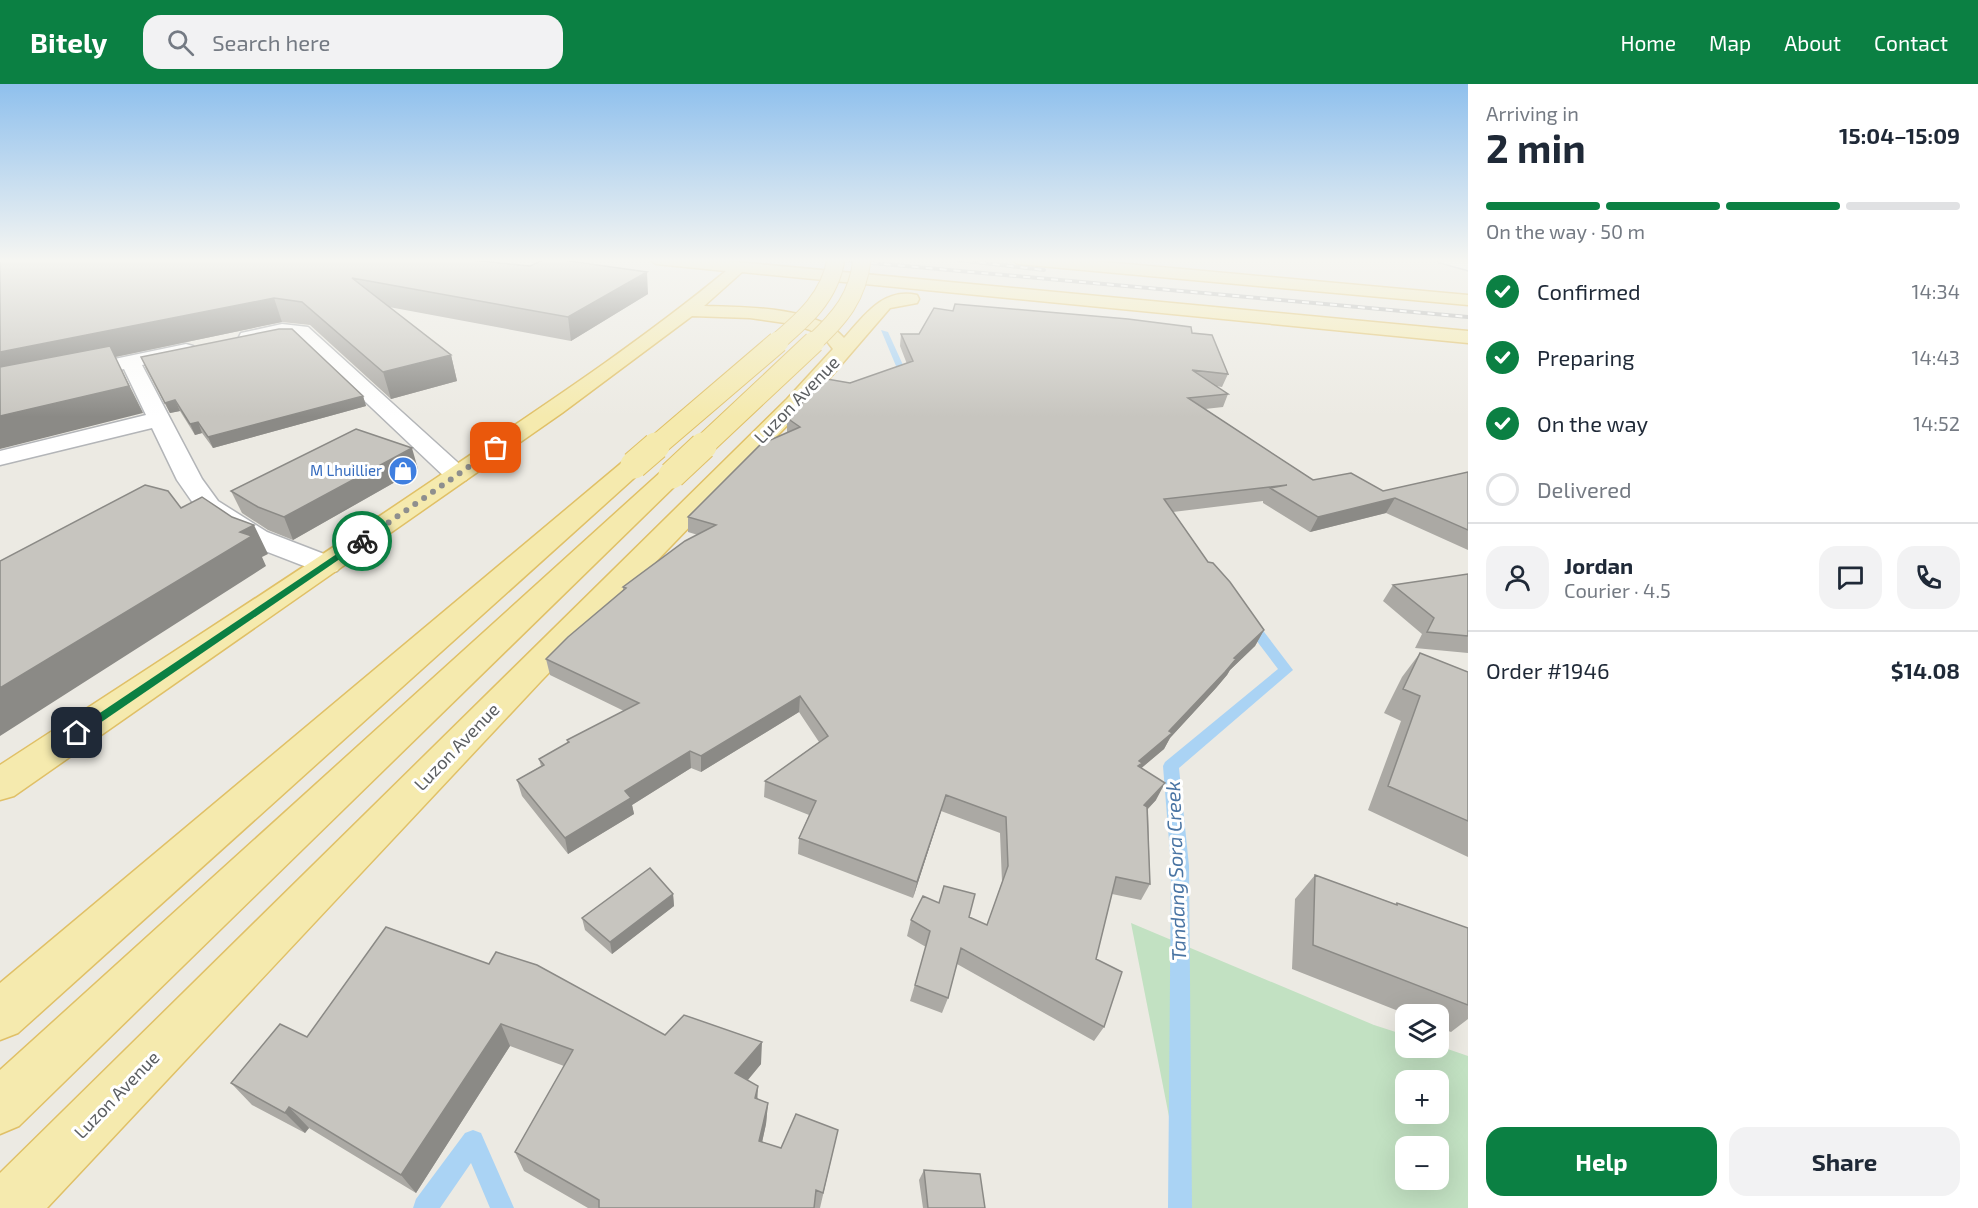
<!DOCTYPE html>
<html lang="en">
<head>
<meta charset="utf-8">
<style>
  body { margin:0; font-family:"Exo 2",sans-serif; background:#f2f2f3; color:#1f2937; height:100vh; display:flex; flex-direction:column; font-size:22px; white-space:nowrap }
  * { box-sizing:border-box; margin:0 }
  p { font-size:20px; color:#747a83 }
  .icon { flex:none; width:33px; height:33px; fill:none; stroke:currentColor; stroke-width:2; stroke-linecap:round; stroke-linejoin:round }
  .map { position:relative; flex:1; overflow:hidden }
  .details { display:flex; flex-direction:column; background:#fff; width:510px }
  .details>* { flex:none }
  .fabs { position:absolute; left:1395px; top:920px; display:grid; gap:12px }
  .fabs a { display:grid; place-items:center; width:54px; height:54px; border-radius:12px; background:#fff; box-shadow:0 6px 24px #0002; font-size:30px }
  .pin { position:absolute; display:grid; place-items:center; width:51px; height:51px; color:#fff; margin:-26px; border-radius:12px; box-shadow:0 3px 9px #0006 }
  .courier { position:absolute; display:grid; place-items:center; width:60px; height:60px; margin:-30px; border:4px solid #0b8043; border-radius:50%; background:#fff; color:#222; box-shadow:0 2px 8px #0007 }
  .overview em { font-style:normal; font-weight:700 }
  .overview div { display:flex; flex-direction:column-reverse }
  .overview { display:flex; align-items:center; justify-content:space-between; height:102px; padding:0 18px }
  h1 { font-size:39px; font-weight:700; line-height:45px }
  .bar { display:grid; grid-template-columns:repeat(4,1fr); gap:9px 6px; align-content:center; height:72px; padding:0 18px }
  .bar i { height:8px; border-radius:4px; background:#e0e1e3 }
  .bar .active { background:#0b8043 }
  .bar p { grid-column:span 4 }
  .line { display:flex; align-items:center; gap:15px; padding:0 18px; border-top:2px solid #e0e1e3 }
  .line div { flex:1 }
  .round { display:grid; place-items:center; flex:none; width:63px; height:63px; border-radius:18px; background:#f2f2f3 }
  ol { padding:0 18px; list-style:none }
  li { display:flex; align-items:center; gap:18px; height:66px }
  li p { margin-inline-start:auto }
  li .icon { padding:6px; border-radius:50%; background:#0b8043; color:#fff; stroke-width:4 }
  li:last-child { color:#747a83 }
  li i { width:33px; height:33px; border:3px solid #e0e1e3; border-radius:50% }
  .button { display:flex; gap:12px; margin-top:auto; padding:12px 18px }
  .button a { flex:1; height:69px; border-radius:18px; background:#0b8043; color:#fff; font-size:24px; font-weight:700; line-height:69px; text-align:center }
  .button a+a { background:#f2f2f3; color:#1f2937 }
  header { display:flex; align-items:center; gap:36px; box-sizing:border-box; height:84px; padding:0 30px; background:#0b8043; color:#fff }
  header strong { font-size:28px }
  nav { display:flex; gap:33px; margin-inline-start:auto; font-size:21px }
  .search { width:420px; height:54px; background:#f2f2f3; display:flex; align-items:center; gap:15px; box-sizing:border-box; padding:0 21px; border-radius:18px; color:#747a83; font-size:22px }
  main { display:flex; flex:1; min-height:0 }
  .map>svg:first-child { display:block }
  .green { fill:#c2e1c2; fill-rule:evenodd }
  .lines { fill:none; stroke-linecap:round; stroke-linejoin:round }
  .stream { fill:#aad3f4; fill-rule:evenodd }
  .minor-casing { stroke:#b3b5b8; stroke-width:3 }
  .primary-casing { stroke:#e0c067; stroke-width:3 }
  .minor { fill:#fff; fill-rule:evenodd }
  .primary { fill:#f5eaae; fill-rule:evenodd }
  .rail-casing { stroke:#b1b2b2; stroke-width:4 }
  .rail { stroke:#fff; stroke-width:2; stroke-dasharray:7; stroke-linecap:butt }
  .primary-bridge-far2-casing { stroke:#e0c067; stroke-width:19; stroke-linecap:butt }
  .primary-bridge-far1-casing { stroke:#e0c067; stroke-width:23; stroke-linecap:butt }
  .primary-bridge-casing { stroke:#e0c067; stroke-width:29; stroke-linecap:butt }
  .primary-bridge-far2 { stroke:#f5eaae; stroke-width:17 }
  .primary-bridge-far1 { stroke:#f5eaae; stroke-width:21 }
  .primary-bridge { stroke:#f5eaae; stroke-width:27 }
  .wall { fill:#aba9a4 }
  .shaded-wall { fill:#8b8a86 }
  .building { fill:#c7c5bf; stroke:#8b8a86; stroke-width:1.5 }
  .route { fill:#0b8043 }
  .done { stroke:#8e8f8e; stroke-width:6; stroke-dasharray:0 10.8 }
  .labels { text-anchor:middle; stroke-width:6; stroke-linejoin:round; paint-order:stroke }
  .far-shop-label { font-size:15px; fill:#366cbe; stroke:#fff; text-anchor:end }
  .street-label { font-size:18px; fill:#5b5e61; stroke:#fff }
  .water-label { font-size:20px; font-style:italic; fill:#4a75a4; stroke:#fff }
</style>
</head>
<body>
<header>
<strong>Bitely</strong>
<div class="search"><svg class="icon" aria-label="search" viewBox="0 0 24 24"><circle cx="10" cy="10" r="6"/><path d="M15 15l6 6"/></svg>Search here</div>
<nav><a>Home</a><a>Map</a><a>About</a><a>Contact</a></nav>
</header>
<main>
<div class="map">
<svg width="1468" height="1124" viewBox="0 0 1468 1124">
  <rect width="100%" height="100%" fill="#eceae3"/>
  <path class="green" d="M 1131,839 L 1374,941 L 1405,951 L 1406,963 L 1439,962 L 1468,972 L 1468,1124 L 1187,1124 ZM 1406,996 L 1438,996 L 1438,1029 L 1406,1029 ZM 1406,1062 L 1438,1062 L 1438,1095 L 1406,1095 Z"/>
  <g class="lines">
    <path class="stream" d="M 881,246 L 888,248 L 908,292 L 914,296 L 913,298 L 907,298 L 901,294 Z
      M 1250,535 L 1255,536 L 1293,586 L 1179,684 L 1189,782 L 1192,1124 L 1168,1124 L 1171,782 L 1163,682 L 1165,678 L 1278,585 L 1243,539 Z
      M 473,1046 L 481,1049 L 514,1124 L 490,1124 L 471,1079 L 440,1124 L 413,1124 L 416,1115 L 465,1049 Z"/>
    <g class="minor-casing">
      <path id="minor" d="M 1437,175 L 1468,176 L 1468,186 L 1439,178 Z
        M 282,240 L 308,243 L 466,386 L 470,391 L 466,396 L 457,399 L 448,396 L 296,252 C 278,251 258,261 241,257 L 239,253 L 241,249 Z
        M 186,260 L 193,262 L 196,266 L 193,270 L 142,281 L 202,395 L 218,417 L 267,448 L 337,475 L 342,481 L 337,487 L 327,490 L 317,487 L 247,460 L 200,429 L 177,396 L 152,344 L 0,381 L 0,367 L 146,331 L 124,285 L 0,311 L 0,299 Z"/>
    </g>
    <g class="primary-casing">
      <path id="primary" d="M 649,175 L 705,175 L 1468,247 L 1468,259 L 742,188 L 704,222 C 743,223 816,222 844,254 C 864,232 883,203 917,211 L 919,215 L 917,219 L 890,224 L 803,325 L 541,597 L 47,1124 L 0,1124 L 0,1089 L 787,315 L 833,265 L 826,256 L 810,246 L 792,240 L 750,234 L 692,232 L 562,329 L 14,712 L 0,716 L 0,681 C 152,582 304,484 454,382 C 546,320 640,258 726,187 L 656,180 Z
        M 1011,175 L 1072,175 L 1468,211 L 1468,221 L 1018,180 Z
        M 634,374 L 643,376 L 646,381 L 643,386 L 18,949 L 0,956 L 0,899 L 625,376 Z
        M 672,383 L 681,386 L 685,391 L 681,396 L 19,1042 L 0,1050 L 0,986 L 663,386 Z"/>
    </g>
    <use href="#minor" class="minor"/>
    <use href="#primary" class="primary"/>
    <g class="rail-casing">
      <path id="rail" d="M 828,175 L 1468,233
        M 951,175 L 1044,186"/>
    </g>
    <use href="#rail" class="rail"/>
    <g class="primary-bridge-far2-casing">
      <path id="primary-bridge-far2" d="M 776,259 C 803,236 830,213 836,175
        M 813,259 C 840,234 858,213 862,175"/>
    </g>
    <g class="primary-bridge-far1-casing">
      <path id="primary-bridge-far1" d="M 654,364 L 778,258
        M 701,364 L 814,258"/>
    </g>
    <g class="primary-bridge-casing">
      <path id="primary-bridge" d="M 634,381 L 656,362
        M 672,391 L 703,362"/>
    </g>
    <use href="#primary-bridge-far2" class="primary-bridge-far2"/>
    <use href="#primary-bridge-far1" class="primary-bridge-far1"/>
    <use href="#primary-bridge" class="primary-bridge"/>
  </g>
  <path class="wall" d="M 0,175 L 648,210 L 571,257 L 389,223 L 451,271 L 457,297 L 391,315 L 310,241 L 282,238 L 115,273 L 143,329 Z
    M 953,227 L 1192,249 L 1228,290 L 1222,303 L 1216,302 L 1228,310 L 1223,323 L 1205,325 L 1313,396 L 1383,407 L 1468,388 L 1468,466 L 1386,429 L 1310,448 L 1263,419 L 1263,417 L 1173,428 L 1208,478 L 1264,546 L 1255,562 L 1230,586 L 1227,591 L 1216,604 L 1170,654 L 1164,665 L 1141,684 L 1156,716 L 1148,725 L 1150,800 L 1141,816 L 1112,810 L 1096,875 L 1104,943 L 1094,957 L 957,880 L 948,914 L 942,929 L 910,917 L 926,863 L 907,852 L 911,836 L 969,833 L 987,841 L 1002,798 L 1000,749 L 941,727 L 913,814 L 798,770 L 799,754 L 809,731 L 764,713 L 765,697 L 819,658 L 799,628 L 701,688 L 691,684 L 632,721 L 634,730 L 568,770 L 522,712 L 517,696 L 541,682 L 539,675 L 568,659 L 567,656 L 624,627 L 550,591 L 546,575 L 623,506 L 623,503 L 698,451 L 688,448 L 688,433 L 787,348 L 787,334 L 850,299 L 907,280 L 900,262 L 901,250 L 919,250 Z
    M 145,283 L 363,312 L 366,322 L 213,364 L 202,349 L 195,351 L 180,327 L 170,329 Z
    M 418,385 L 293,456 L 268,446 L 242,429 L 231,407 Z
    M 1468,490 L 1468,569 L 1415,564 L 1422,550 L 1383,517 L 1393,501 Z
    M 1420,569 L 1468,588 L 1468,773 L 1368,726 L 1401,637 L 1384,629 L 1402,593 Z
    M 1315,791 L 1395,820 L 1397,819 L 1468,844 L 1468,935 L 1451,948 L 1438,943 L 1438,930 L 1406,930 L 1292,885 L 1295,815 Z
    M 673,810 L 674,822 L 612,870 L 585,846 L 582,834 Z
    M 386,843 L 665,951 L 761,980 L 748,996 L 758,1015 L 768,1019 L 766,1040 L 762,1058 L 781,1064 L 838,1046 L 820,1124 L 588,1124 L 524,1087 L 515,1068 L 564,982 L 510,962 L 416,1109 L 309,1044 L 305,1049 L 252,1021 L 231,999 L 307,953 Z
    M 924,1086 L 985,1124 L 923,1124 L 919,1096 Z"/>
  <path class="shaded-wall" d="M 647,188 L 648,210 L 571,257 L 568,233 Z
    M 274,214 L 282,238 L 115,273 L 143,329 L 0,365 L 0,268 Z
    M 451,271 L 457,297 L 391,315 L 383,288 Z
    M 363,312 L 366,322 L 213,364 L 208,353 Z
    M 175,316 L 180,327 L 170,329 L 165,319 Z
    M 198,338 L 202,349 L 195,351 L 190,340 Z
    M 412,364 L 418,385 L 293,456 L 284,433 Z
    M 1395,414 L 1386,429 L 1310,448 L 1318,433 Z
    M 254,441 L 268,470 L 262,473 L 266,482 L 0,652 L 0,604 L 240,448 Z
    M 1264,546 L 1255,562 L 1230,586 L 1227,591 L 1216,604 L 1170,654 L 1164,665 L 1138,687 L 1139,677 L 1169,647 L 1234,574 Z
    M 800,612 L 799,628 L 701,688 L 701,672 Z
    M 690,667 L 691,684 L 632,721 L 634,730 L 568,770 L 565,754 L 625,707 Z
    M 1165,699 L 1156,716 L 1136,737 L 1144,721 Z
    M 946,711 L 941,727 L 913,814 L 917,798 Z
    M 673,810 L 674,822 L 612,870 L 610,858 Z
    M 501,940 L 510,962 L 416,1109 L 401,1091 Z
    M 762,958 L 761,980 L 735,1011 L 735,989 Z
    M 758,1002 L 757,1023 L 755,1014 Z
    M 768,1019 L 766,1040 L 758,1077 L 759,1057 Z
    M 289,1023 L 309,1044 L 305,1049 L 285,1029 Z"/>
  <path class="building" d="M 0,175 L 461,175 L 530,182 L 545,175 L 555,175 L 647,188 L 568,233 L 352,194 L 451,271 L 383,288 L 302,218 L 274,214 L 0,268 Z
    M 955,220 L 1128,235 L 1191,243 L 1192,249 L 1212,251 L 1228,290 L 1192,286 L 1228,310 L 1188,314 L 1313,396 L 1351,389 L 1383,407 L 1468,388 L 1468,446 L 1395,414 L 1318,433 L 1270,404 L 1287,401 L 1164,415 L 1208,478 L 1213,479 L 1230,498 L 1264,546 L 1234,574 L 1236,575 L 1225,588 L 1169,647 L 1172,649 L 1139,677 L 1142,679 L 1138,682 L 1165,699 L 1144,721 L 1147,723 L 1150,800 L 1116,793 L 1096,875 L 1122,888 L 1104,943 L 961,864 L 948,914 L 915,901 L 930,847 L 911,836 L 923,812 L 939,819 L 944,802 L 975,810 L 969,833 L 987,841 L 1008,782 L 1006,733 L 946,711 L 917,798 L 799,754 L 816,717 L 765,697 L 828,652 L 800,612 L 701,672 L 690,667 L 625,707 L 631,714 L 565,754 L 517,696 L 544,681 L 539,675 L 569,658 L 567,656 L 639,619 L 546,575 L 568,553 L 626,504 L 623,503 L 685,457 L 716,441 L 688,433 L 761,360 L 800,343 L 787,334 L 827,295 L 850,299 L 913,277 L 901,250 L 919,250 L 934,224 L 953,227 Z
    M 279,245 L 292,245 L 363,312 L 208,353 L 198,338 L 190,340 L 175,316 L 165,319 L 141,273 Z
    M 110,262 L 129,302 L 0,332 L 0,283 Z
    M 356,345 L 412,364 L 284,433 L 258,423 L 231,407 Z
    M 145,401 L 168,407 L 181,424 L 202,413 L 232,433 L 254,441 L 240,448 L 252,452 L 0,604 L 0,477 Z
    M 1468,490 L 1468,552 L 1427,548 L 1434,534 L 1393,501 Z
    M 1420,569 L 1468,588 L 1468,737 L 1388,702 L 1420,612 L 1403,605 Z
    M 650,784 L 673,810 L 610,858 L 582,834 Z
    M 1315,791 L 1397,821 L 1397,819 L 1468,844 L 1468,921 L 1313,861 Z
    M 386,843 L 489,880 L 496,868 L 537,881 L 665,951 L 684,931 L 762,958 L 735,989 L 758,1002 L 755,1014 L 768,1019 L 759,1057 L 781,1064 L 796,1030 L 838,1046 L 823,1109 L 816,1106 L 814,1124 L 599,1124 L 599,1116 L 515,1068 L 573,966 L 501,940 L 401,1091 L 289,1023 L 285,1029 L 231,999 L 280,940 L 307,953 Z
    M 924,1086 L 980,1090 L 985,1124 L 928,1124 Z"/>
  <linearGradient id="sky" x2="0" y2="1"><stop stop-color="#8fc0ed"/><stop offset="0.53" stop-color="#f6f6f2"/><stop offset="1" stop-color="#f6f6f2" stop-opacity="0"/></linearGradient>
  <rect width="1468" height="333" fill="url(#sky)"/>
  <path class="route" d="M 359,455 L 366,457 L 81,652 L 73,652 L 73,647 Z"/>
  <g class="lines">
    <path class="done" d="M 362,457 L 496,364"/>
  </g>
  <defs>
    <g id="shop-disc" transform="scale(1.5)"><circle r="9.5" fill="#3f7fe0" stroke="#fff"/><path d="M-5-2.5h2.3a2.7 3.5 0 0 1 5.4 0H5L5.5 6h-11ZM-1.5-2.5h3a1.5 2.3 0 0 0-3 0Z" fill="#fff"/></g>
  </defs>
  <g fill-rule="evenodd">
    <use href="#shop-disc" x="403" y="387"/>
  </g>
  <g class="labels">
    <g class="far-shop-label">
      <text x="382" y="392">M Lhuillier</text>
    </g>
    <g class="street-label">
      <text transform="translate(797 316) rotate(-46)" y="6">Luzon Avenue</text>
      <text transform="translate(457 663) rotate(-46)" y="6">Luzon Avenue</text>
      <text transform="translate(117 1011) rotate(-46)" y="6">Luzon Avenue</text>
    </g>
    <g class="water-label">
      <text transform="translate(1176 787) rotate(-92)" y="7">Tandang Sora Creek</text>
    </g>
  </g>
</svg>
<div class="fabs">
<a><svg class="icon" aria-label="layers" viewBox="0 0 24 24"><path d="M12 4l9 5-9 5-9-5zM3 14l9 5 9-5"/></svg></a>
<a>+</a>
<a>−</a>
</div>
<div class="pin" style="left:496px;top:364px;background:#ea580c"><svg class="icon" aria-label="bag" viewBox="0 0 24 24"><path d="M5 8h14l-1 12H6zM9 8a3 3 0 0 1 6 0"/></svg></div>
<div class="pin" style="left:77px;top:649px;background:#1f2937"><svg class="icon" aria-label="home" viewBox="0 0 24 24"><path d="M3 11l9-7 9 7M6 9v11h12V9"/></svg></div>
<div class="courier" style="left:362px;top:457px"><svg class="icon" aria-label="bike" viewBox="0 0 24 24"><circle cx="6" cy="16" r="4"/><circle cx="18" cy="16" r="4"/><path d="M6 16l4-8h5l3 8M10 8l3 8H6M13 5h3"/></svg></div>
</div>
<section class="details">
<div class="overview"><div><h1>2 min</h1><p>Arriving in</p></div><em>15:04–15:09</em></div>
<div class="bar"><i class="active"></i><i class="active"></i><i class="active"></i><i></i><p>On the way · 50 m</p></div>
<ol>
<li><svg class="icon" aria-label="check" viewBox="0 0 24 24"><path d="M5 12l5 5 9-10"/></svg>Confirmed<p>14:34</p></li>
<li><svg class="icon" aria-label="check" viewBox="0 0 24 24"><path d="M5 12l5 5 9-10"/></svg>Preparing<p>14:43</p></li>
<li><svg class="icon" aria-label="check" viewBox="0 0 24 24"><path d="M5 12l5 5 9-10"/></svg>On the way<p>14:52</p></li>
<li><i></i>Delivered</li>
</ol>
<div class="line" style="height:108px"><a class="round"><svg class="icon" aria-label="person" viewBox="0 0 24 24"><circle cx="12" cy="8" r="4"/><path d="M4 21q1-7 8-7t8 7"/></svg></a><div><b>Jordan</b><p>Courier · 4.5</p></div><a class="round"><svg class="icon" aria-label="chat" viewBox="0 0 24 24"><path d="M4 5h16v11H9l-5 4z"/></svg></a><a class="round"><svg class="icon" aria-label="phone" viewBox="0 0 24 24"><path d="M5 4h4l2 5-3 2q2 4 5 5l2-3 5 2v4C11 20 4 13 5 4z"/></svg></a></div>
<div class="line" style="height:78px"><div>Order #1946</div><b>$14.08</b></div>
<div class="button"><a>Help</a><a>Share</a></div>
</section>
</main>
</body>
</html>
